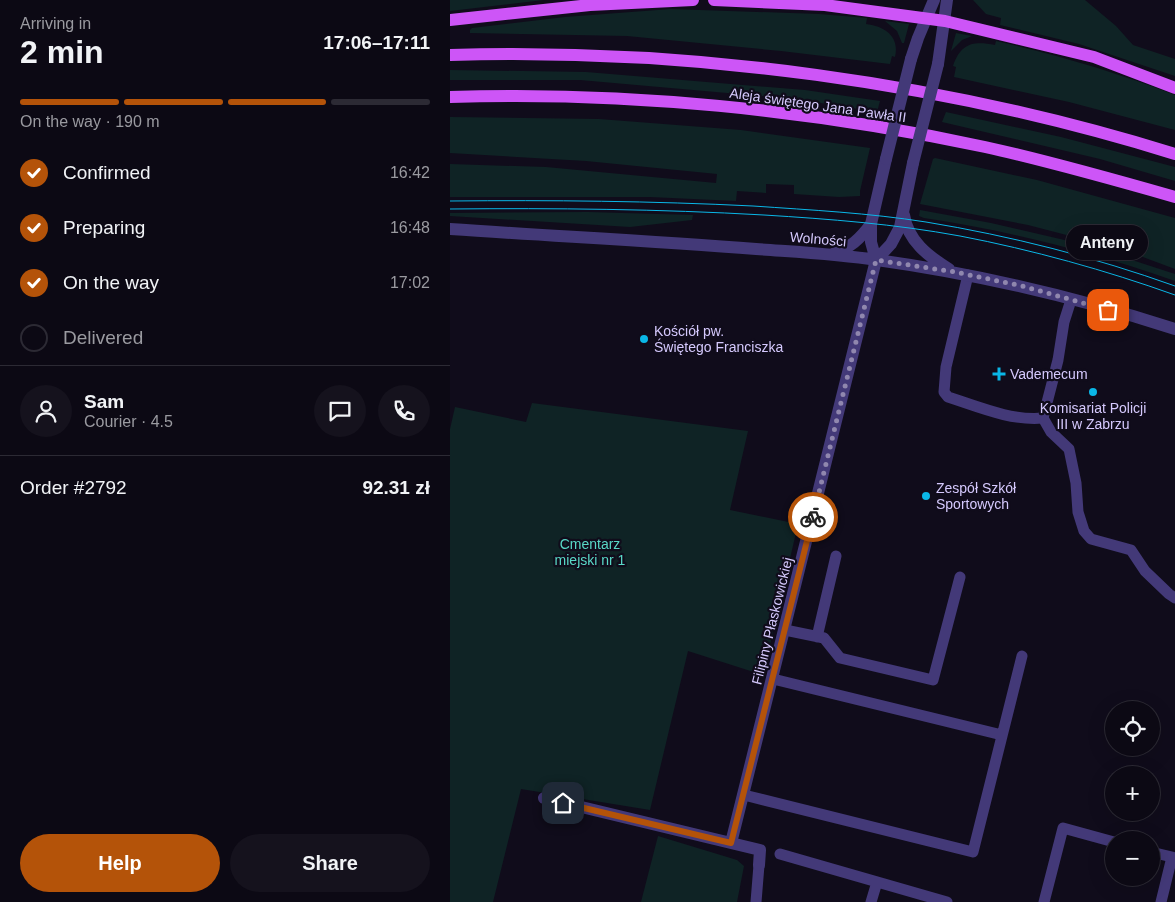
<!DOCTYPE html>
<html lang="en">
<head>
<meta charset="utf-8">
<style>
  body { margin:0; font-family:Helvetica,sans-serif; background:#15121d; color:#f1f3f6; height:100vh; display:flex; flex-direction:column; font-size:19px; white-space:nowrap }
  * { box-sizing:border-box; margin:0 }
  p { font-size:16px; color:#9a9aa0 }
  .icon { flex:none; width:28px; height:28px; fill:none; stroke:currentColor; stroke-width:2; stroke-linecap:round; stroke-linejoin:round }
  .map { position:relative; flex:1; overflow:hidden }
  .sheet { display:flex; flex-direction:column; background:#0c0914; width:450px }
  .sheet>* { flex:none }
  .fabs { position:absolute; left:655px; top:701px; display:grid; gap:10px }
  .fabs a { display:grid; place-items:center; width:55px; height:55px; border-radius:50%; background:#0c0914; box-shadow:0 5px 20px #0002,0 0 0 1px #2c2a34; font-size:25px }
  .pin { position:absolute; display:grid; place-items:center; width:42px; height:42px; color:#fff; margin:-21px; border-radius:10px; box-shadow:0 2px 8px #0006 }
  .courier { position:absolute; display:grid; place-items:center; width:50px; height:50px; margin:-25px; border:4px solid #b45309; border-radius:50%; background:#fff; color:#222; box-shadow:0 1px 6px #0007 }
  .bubble { position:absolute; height:35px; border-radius:18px; background:#0c0914; box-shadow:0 5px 20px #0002,0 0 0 1px #2c2a34; font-size:16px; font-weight:700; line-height:35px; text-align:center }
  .summary em { font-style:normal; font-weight:700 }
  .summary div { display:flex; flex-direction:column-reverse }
  .summary { display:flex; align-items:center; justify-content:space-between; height:85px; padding:0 20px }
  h1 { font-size:32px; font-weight:700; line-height:38px }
  .bar { display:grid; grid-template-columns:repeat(4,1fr); gap:8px 5px; align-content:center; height:60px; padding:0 20px }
  .bar i { height:6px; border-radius:4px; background:#2c2a34 }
  .bar .on { background:#b45309 }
  .bar p { grid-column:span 4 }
  .line { display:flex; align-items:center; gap:12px; padding:0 20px; border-top:1px solid #2c2a34 }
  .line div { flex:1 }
  .round { display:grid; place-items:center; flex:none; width:52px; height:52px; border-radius:26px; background:#15121d }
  ol { padding:0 20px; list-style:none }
  li { display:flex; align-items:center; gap:15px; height:55px }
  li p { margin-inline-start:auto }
  li .icon { padding:5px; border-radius:50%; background:#b45309; color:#fff; stroke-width:4 }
  li:last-child { color:#9a9aa0 }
  li i { width:28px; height:28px; border:2px solid #2c2a34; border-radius:50% }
  .action { display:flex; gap:10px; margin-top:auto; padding:10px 20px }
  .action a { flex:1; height:58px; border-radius:30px; background:#b45309; color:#fff; font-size:20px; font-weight:700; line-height:58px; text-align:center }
  .action a+a { background:#15121d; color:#f1f3f6 }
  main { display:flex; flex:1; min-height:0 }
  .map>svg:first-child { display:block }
  .green { fill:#0f2325 }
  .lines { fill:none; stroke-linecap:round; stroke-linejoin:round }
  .service { stroke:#433978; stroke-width:11 }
  .minor { stroke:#433978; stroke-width:12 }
  .tertiary { stroke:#433978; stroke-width:12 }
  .primary { stroke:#cd55f7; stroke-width:12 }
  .tram { stroke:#0ab7e7; stroke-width:1 }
  .tertiary-bridge { stroke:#433978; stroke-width:12 }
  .done { stroke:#9087ae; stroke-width:5; stroke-dasharray:0 9 }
  .route { stroke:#b45309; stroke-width:6 }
  .poi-dot { fill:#0ab7e7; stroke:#100c1b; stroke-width:2 }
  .labels { text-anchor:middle; stroke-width:4.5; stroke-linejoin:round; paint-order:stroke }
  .street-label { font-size:14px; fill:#d5c9fd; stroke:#100c1b }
  .poi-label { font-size:14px; fill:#d5c9fd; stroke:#100c1b; text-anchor:start }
  .park-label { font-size:14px; fill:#59d8c7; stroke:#100c1b }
</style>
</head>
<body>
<main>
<section class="sheet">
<div class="summary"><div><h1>2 min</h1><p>Arriving in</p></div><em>17:06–17:11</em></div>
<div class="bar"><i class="on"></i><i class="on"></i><i class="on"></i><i></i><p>On the way · 190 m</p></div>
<ol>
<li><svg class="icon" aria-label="check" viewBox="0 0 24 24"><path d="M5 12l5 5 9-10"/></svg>Confirmed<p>16:42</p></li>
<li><svg class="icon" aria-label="check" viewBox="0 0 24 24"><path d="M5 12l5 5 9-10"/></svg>Preparing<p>16:48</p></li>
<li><svg class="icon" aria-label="check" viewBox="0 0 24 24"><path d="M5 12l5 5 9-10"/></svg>On the way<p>17:02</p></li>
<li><i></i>Delivered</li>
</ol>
<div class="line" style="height:90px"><a class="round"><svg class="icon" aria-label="person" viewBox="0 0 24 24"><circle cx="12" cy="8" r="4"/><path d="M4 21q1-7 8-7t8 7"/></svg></a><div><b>Sam</b><p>Courier · 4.5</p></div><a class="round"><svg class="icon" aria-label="chat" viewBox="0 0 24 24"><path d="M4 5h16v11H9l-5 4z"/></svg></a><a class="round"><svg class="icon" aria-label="phone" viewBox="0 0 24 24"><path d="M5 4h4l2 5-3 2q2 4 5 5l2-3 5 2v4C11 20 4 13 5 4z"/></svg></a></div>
<div class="line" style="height:65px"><div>Order #2792</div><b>92.31 zł</b></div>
<div class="action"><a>Help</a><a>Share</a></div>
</section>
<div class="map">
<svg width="725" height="902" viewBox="0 0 725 902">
  <rect width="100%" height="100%" fill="#100c1b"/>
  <path class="green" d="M 0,0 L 94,0 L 0,11 Z
    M 523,0 L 635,0 L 666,26 L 683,45 L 725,59 L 725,76 L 629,44 L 550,25 L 551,18 L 536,14 Z
    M 221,9 L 369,14 L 417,18 L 416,24 C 434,26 450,36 445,57 L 442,56 L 440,64 L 331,51 L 177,36 L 20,33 L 20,30 L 22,28 L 115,17 Z
    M 435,21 L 459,24 L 454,43 L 452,43 L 447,31 Z
    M 506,33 L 522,36 L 512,40 L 501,51 Z
    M 546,41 C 607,55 666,72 725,95 L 725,130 L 619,102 L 504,77 L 506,67 L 503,66 C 511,43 523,41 545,45 Z
    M 0,70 L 136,72 L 355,90 L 430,101 L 427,112 L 346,99 L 130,80 L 0,80 Z
    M 496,112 L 611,137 L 725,167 L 725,181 L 650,159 L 492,122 Z
    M 0,117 L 149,119 L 291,130 L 420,148 L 410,191 L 410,196 L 389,197 L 344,194 L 344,185 L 316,184 L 316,193 L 287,191 L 286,201 L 200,197 L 0,197 L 0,164 L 96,167 L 266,183 L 267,174 L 136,161 L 0,153 Z
    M 485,158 L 587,180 L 725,218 L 725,269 L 674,250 L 578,225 L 470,204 L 483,159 Z
    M 470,210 L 541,223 L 636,245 L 725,274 L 725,281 C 643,252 560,231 474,218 L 469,216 Z
    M 138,212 L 243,215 L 242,220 L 180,227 L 0,216 L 0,213 Z
    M 82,403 L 298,431 L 280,510 L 348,524 L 313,675 L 238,651 L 200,810 L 71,789 L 43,902 L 0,902 L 0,429 L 5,407 L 76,422 Z
    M 208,836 L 287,860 L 294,866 L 287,902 L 191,902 Z"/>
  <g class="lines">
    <path class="service" d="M 518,275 L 496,367 L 494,392 L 498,397 C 529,407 561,421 593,418 L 608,360 L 614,322 L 621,300
      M 593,418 L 601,432 L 619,449 L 626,483 L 628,512 L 634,531 L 641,539 L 681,550 L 695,571 L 719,594 L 725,598
      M 335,630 L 374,638 L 390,658 L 483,680 L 510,577
      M 367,637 L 386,556
      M 323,679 L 552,735
      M 294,795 L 523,852 L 572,656
      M 701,852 L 722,857 L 711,902
      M 330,854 L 497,902
      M 306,902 L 309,865
      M 421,902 L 427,882
      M 594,902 L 613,828 L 664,842"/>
    <path class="minor" d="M 94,798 L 281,843
      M 309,865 L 310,850 L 281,843 L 426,260"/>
    <path class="tertiary" d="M 461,59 L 468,38 L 484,0
      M 488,64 L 497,0
      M 454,215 C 458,241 478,256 499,269
      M 0,229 C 102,236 204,241 306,249 C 346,252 387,254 427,260 C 528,274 628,298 725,329
      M 383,254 C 400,248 410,239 421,224
      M 426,260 L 441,244 L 450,227 L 463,163
      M 426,260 L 421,242 L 421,224 L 436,159"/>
    <path class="primary" d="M 264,0 L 375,5 L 495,21 L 644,57 L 725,88
      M 0,20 L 140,5 L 243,0
      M 0,55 C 242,48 493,82 725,154
      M 0,97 C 177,91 362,110 535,147 C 599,161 662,179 725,197"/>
    <path class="tram" d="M 0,201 C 101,200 202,201 303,206 C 361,210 419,213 476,222 C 561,236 644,257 725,286
      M 0,209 C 105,208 209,209 314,215 C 379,219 445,224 510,236 C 583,250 655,270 725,295"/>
    <path class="tertiary-bridge" d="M 436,159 L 461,59
      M 463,163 L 488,64"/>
  </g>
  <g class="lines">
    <path class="done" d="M 363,517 L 426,260 L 505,272 L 572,286 L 658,310"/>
    <path class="route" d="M 113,803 L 281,843 L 363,517"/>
  </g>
  <g class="poi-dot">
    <circle cx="194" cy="339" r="5"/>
    <path d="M546.5 366.5h5v5h5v5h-5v5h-5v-5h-5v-5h5z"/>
    <circle cx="643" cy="392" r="5"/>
    <circle cx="476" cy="496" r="5"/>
  </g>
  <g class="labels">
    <g class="street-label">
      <text transform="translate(368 105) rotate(8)" y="5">Aleja świętego Jana Pawła II</text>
      <text transform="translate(368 239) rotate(5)" y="5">Wolności</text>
      <text transform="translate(322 621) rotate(-76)" y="5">Filipiny Płaskowickiej</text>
    </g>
    <g class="poi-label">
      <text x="204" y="336">Kościół pw.<tspan x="204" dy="16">Świętego Franciszka</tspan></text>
      <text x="560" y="379">Vademecum</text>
      <text x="643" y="413" text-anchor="middle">Komisariat Policji<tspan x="643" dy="16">III w Zabrzu</tspan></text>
      <text x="486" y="493">Zespół Szkół<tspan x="486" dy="16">Sportowych</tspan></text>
    </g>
    <g class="park-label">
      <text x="140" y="549">Cmentarz<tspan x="140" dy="16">miejski nr 1</tspan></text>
    </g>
  </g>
</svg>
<div class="fabs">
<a><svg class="icon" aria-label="locate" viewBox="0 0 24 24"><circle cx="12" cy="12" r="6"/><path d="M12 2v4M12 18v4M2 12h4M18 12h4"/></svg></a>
<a>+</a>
<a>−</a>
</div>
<div class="pin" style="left:658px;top:310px;background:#ea580c"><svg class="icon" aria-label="bag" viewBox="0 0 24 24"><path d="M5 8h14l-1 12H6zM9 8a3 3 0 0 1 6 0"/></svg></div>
<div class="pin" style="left:113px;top:803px;background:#1f2937"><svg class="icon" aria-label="home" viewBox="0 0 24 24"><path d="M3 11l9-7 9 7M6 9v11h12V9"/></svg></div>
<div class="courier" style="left:363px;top:517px"><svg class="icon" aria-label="bike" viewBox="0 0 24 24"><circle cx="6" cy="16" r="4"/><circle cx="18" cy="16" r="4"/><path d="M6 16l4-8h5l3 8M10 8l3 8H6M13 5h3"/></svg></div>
<div class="bubble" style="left:616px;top:225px;width:82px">Anteny</div>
</div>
</main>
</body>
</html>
